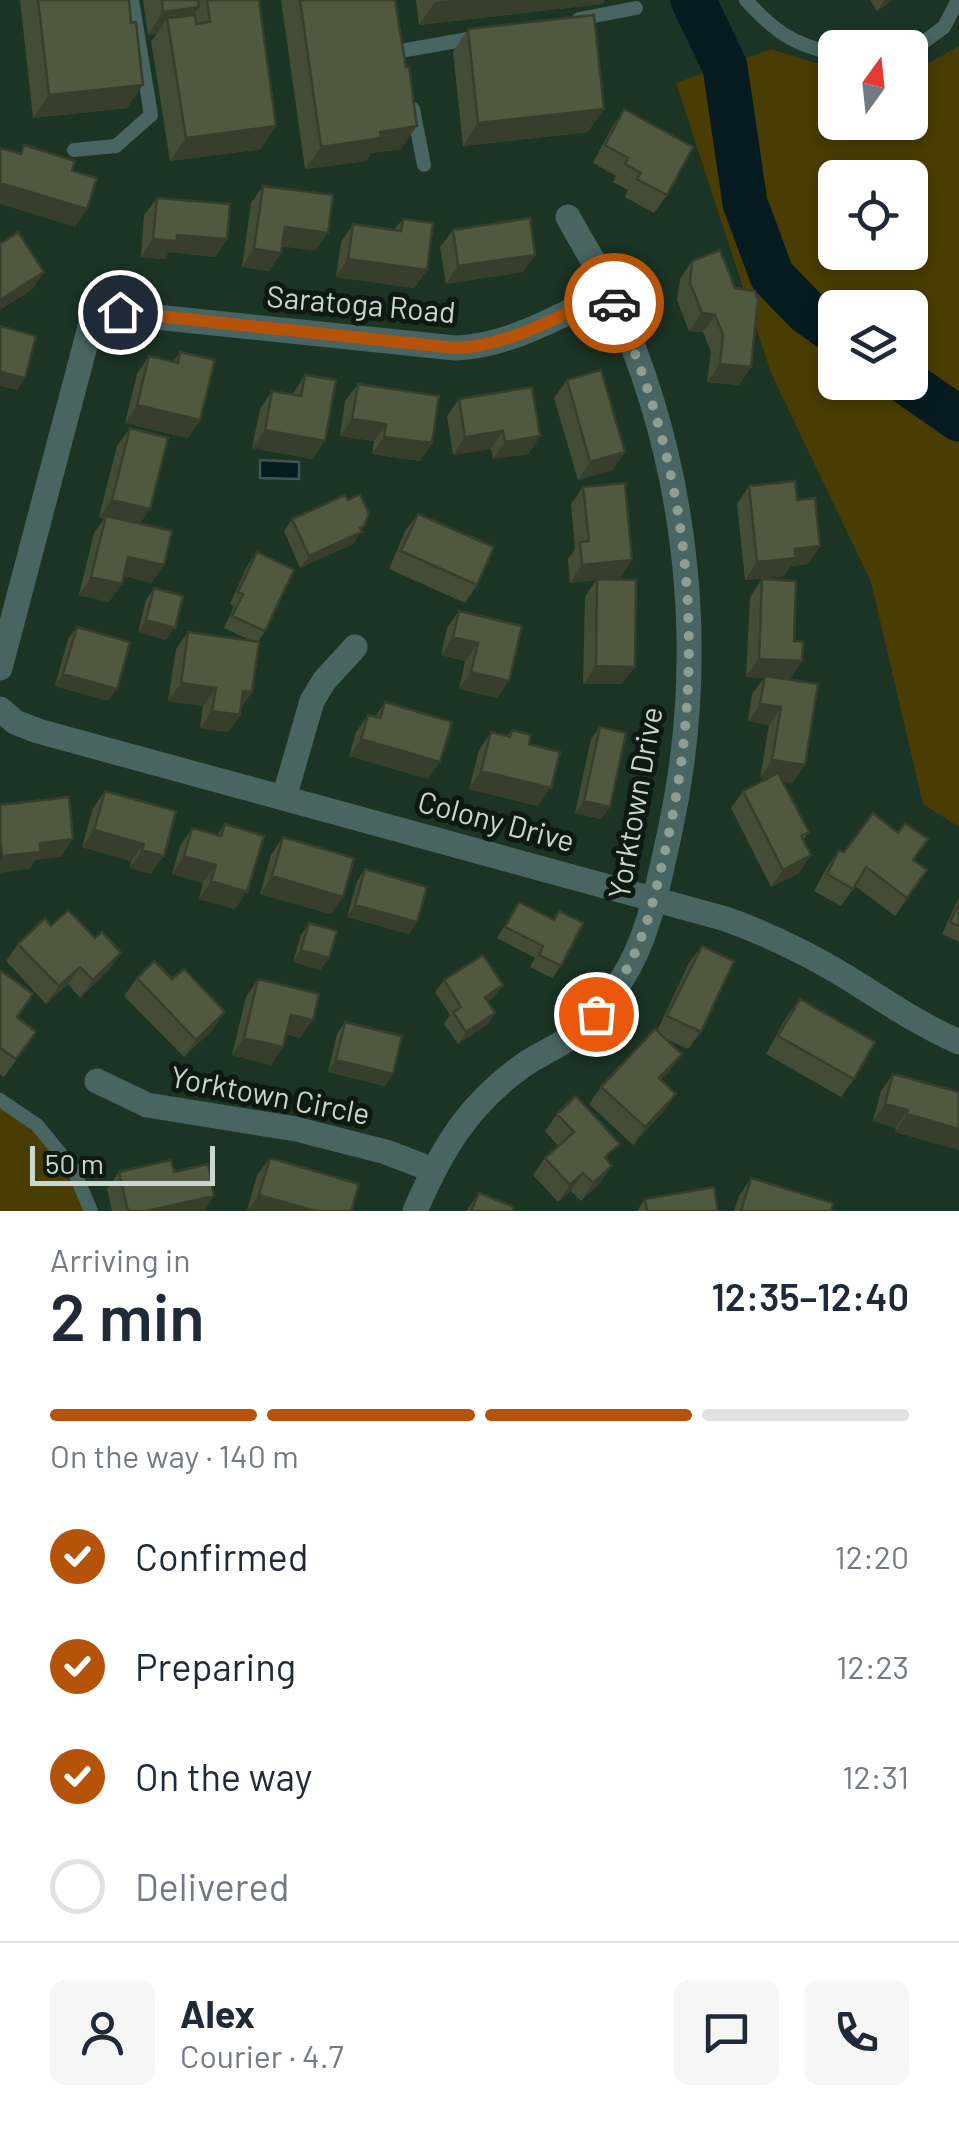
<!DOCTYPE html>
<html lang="en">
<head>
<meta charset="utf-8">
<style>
  body { margin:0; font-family:Barlow,sans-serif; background:#f6f6f7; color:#1f2937; height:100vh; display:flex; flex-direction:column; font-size:38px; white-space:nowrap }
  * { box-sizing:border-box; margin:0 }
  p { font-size:32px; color:#747a83 }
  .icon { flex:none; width:55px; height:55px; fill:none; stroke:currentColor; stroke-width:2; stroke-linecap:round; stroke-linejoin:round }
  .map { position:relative; height:1211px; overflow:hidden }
  .details { display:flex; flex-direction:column; background:#fff; flex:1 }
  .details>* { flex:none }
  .needle { width:65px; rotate:15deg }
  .controls { position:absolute; left:818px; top:30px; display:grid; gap:20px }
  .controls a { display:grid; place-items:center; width:110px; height:110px; border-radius:15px; background:#fff; box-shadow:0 5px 15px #0003; font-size:50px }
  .scale { position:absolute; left:30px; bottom:25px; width:185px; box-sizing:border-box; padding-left:10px; border:5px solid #c9d8ce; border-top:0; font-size:28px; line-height:35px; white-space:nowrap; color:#c9d8ce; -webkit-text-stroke:8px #0e1911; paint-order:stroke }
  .pin { position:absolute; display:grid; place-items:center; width:85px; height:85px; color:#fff; margin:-42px; border:5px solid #fff; border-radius:50%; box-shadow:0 2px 10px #0007 }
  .courier { position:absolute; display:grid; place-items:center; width:100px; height:100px; margin:-50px; border:8px solid #b45309; border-radius:50%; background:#fff; color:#222; box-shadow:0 2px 12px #0007 }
  .headline em { font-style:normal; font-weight:600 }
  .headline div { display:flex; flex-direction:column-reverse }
  .headline { display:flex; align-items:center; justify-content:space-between; height:170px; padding:0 50px }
  h1 { font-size:65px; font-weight:600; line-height:75px }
  .bar { display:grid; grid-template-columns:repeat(4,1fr); gap:15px 10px; align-content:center; height:120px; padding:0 50px }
  .bar i { height:12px; border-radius:8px; background:#e0e1e3 }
  .bar .current { background:#b45309 }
  .bar p { grid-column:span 4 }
  .line { display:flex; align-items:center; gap:25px; padding:0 50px; border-top:2px solid #e0e1e3 }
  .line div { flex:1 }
  .round { display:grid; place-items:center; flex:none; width:105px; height:105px; border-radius:15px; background:#f6f6f7 }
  ol { padding:0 50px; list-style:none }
  li { display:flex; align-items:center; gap:30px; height:110px }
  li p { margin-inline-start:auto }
  li .icon { padding:10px; border-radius:50%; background:#b45309; color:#fff; stroke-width:4 }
  li:last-child { color:#747a83 }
  li i { width:55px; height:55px; border:5px solid #e0e1e3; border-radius:50% }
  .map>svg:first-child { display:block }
  .green { fill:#493d03; fill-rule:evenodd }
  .water { fill:#051b20; stroke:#405454; stroke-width:2.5 }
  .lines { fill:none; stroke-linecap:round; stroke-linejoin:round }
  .river { stroke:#051b20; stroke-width:45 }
  .service { stroke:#496561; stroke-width:14 }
  .minor { stroke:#496561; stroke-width:25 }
  .wall { fill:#434d36 }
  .shaded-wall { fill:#373e2c }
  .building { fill:#4e593f; stroke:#373e2c; stroke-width:2.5 }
  .done { stroke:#8c9f92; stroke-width:10; stroke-dasharray:0 18 }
  .route { stroke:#b45309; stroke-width:12 }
  .labels { text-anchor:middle; stroke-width:10; stroke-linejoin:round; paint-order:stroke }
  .street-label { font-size:30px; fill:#c9d8ce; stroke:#0e1911 }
</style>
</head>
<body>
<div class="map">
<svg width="959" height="1211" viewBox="0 0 959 1211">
  <rect width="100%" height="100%" fill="#1b3424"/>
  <path class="green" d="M 959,46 L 959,827 L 923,804 L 871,582 L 771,373 L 676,83 L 771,49 L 835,69 L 835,122 L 910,122 L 910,74 ZM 835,178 L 910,178 L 910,252 L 835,252 ZM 835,308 L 910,308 L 910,382 L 835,382 Z
    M 0,1105 L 37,1131 L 89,1211 L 0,1211 Z"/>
  <path class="water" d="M 260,460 L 299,462 L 299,479 L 260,478 Z"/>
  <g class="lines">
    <path class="river" d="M 693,0 L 725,67 L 745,203 L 772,276 L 807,312 L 835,332
      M 906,382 L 959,419"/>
    <path class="service" d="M 746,0 C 775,32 792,44 835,54
      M 579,19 L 636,8
      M 401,51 L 479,37
      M 910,52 L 944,27 L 958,0
      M 413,109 L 424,165
      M 74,150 L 116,146 L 151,115 L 132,0
      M 0,1100 L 37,1125 L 73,1169 L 91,1211"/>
    <path class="minor" d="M 0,668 L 95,308 L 146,316 L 455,348 C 511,346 560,315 610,292
      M 0,709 L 15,722 L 38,731 L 726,919 C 767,934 807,953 845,976 C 882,999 918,1024 959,1042
      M 284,798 L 312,701 L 324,681 L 355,647
      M 97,1081 L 147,1105 L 296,1129 L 386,1152 L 433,1170
      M 415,1211 C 441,1151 466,1107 521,1067 C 535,1056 552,1050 566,1040 C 589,1025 608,1002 622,979 C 649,937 658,884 669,836 C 709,655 689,465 612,296 C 599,269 582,243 568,217"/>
  </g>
  <path class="wall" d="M 20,0 L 129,0 L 127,108 L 33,118 Z
    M 143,0 L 259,0 L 261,149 L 170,161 L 151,41 L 157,34 L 148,35 Z
    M 281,0 L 395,0 L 401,149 L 371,153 L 366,161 L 305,169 Z
    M 416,0 L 605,0 L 602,4 L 419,25 Z
    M 870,0 L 893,0 L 877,11 Z
    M 468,29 L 588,132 L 463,146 L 453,52 Z
    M 624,109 L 667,195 L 654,213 L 625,197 L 628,190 L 613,182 L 616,176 L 593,163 L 612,127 Z
    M 263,186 L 315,251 L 282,246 L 281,253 L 269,271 L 242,267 L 251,203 Z
    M 157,198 L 227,239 L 215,257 L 169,252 L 164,259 L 141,257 L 144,215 Z
    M 403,219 L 427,270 L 414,288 L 336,277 L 341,242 L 353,224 L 394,230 Z
    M 453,230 L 535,255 L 523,272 L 446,284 L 440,247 Z
    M 692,261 L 751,367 L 739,385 L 707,382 L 711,352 L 703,332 L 689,331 L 677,300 L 680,279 Z
    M 180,352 L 200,420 L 188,438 L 125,423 L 137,374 L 149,356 L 173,362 Z
    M 305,375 L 312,459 L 252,448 L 260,409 L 272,391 L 292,395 Z
    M 567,380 L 613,470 L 578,480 L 554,398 Z
    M 358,384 L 432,443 L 420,461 L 372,454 L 374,441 L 340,436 L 345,401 Z
    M 459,399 L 540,436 L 528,454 L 493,459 L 491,449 L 453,455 L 447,416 Z
    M 130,428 L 140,524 L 164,565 L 151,583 L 124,576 L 109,602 L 79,595 L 94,533 L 104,519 L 99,517 L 117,446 Z
    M 749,486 L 797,500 L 820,546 L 808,564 L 791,566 L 784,576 L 745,580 L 737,504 Z
    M 583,487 L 632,560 L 620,578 L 603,579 L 622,684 L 583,684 L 585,597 L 596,580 L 570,583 L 568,559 L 575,549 L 571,504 Z
    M 418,514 L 477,585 L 465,603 L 389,569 L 405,531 Z
    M 292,519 L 364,526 L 353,544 L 300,568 L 284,531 Z
    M 257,552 L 265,631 L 258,642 L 252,692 L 241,708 L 240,715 L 228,732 L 200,728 L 203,706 L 168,701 L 176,649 L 188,632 L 252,641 L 224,628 L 234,606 L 230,604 L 248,564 Z
    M 762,579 L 794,641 L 802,661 L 790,679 L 779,678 L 805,765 L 792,783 L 783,781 L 809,832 L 803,840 L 799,873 L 771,887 L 731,808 L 743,791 L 767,779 L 760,778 L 769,725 L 748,721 L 752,694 L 764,678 L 746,677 L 750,597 Z
    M 154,588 L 166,640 L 138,632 L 146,600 Z
    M 459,611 L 522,626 L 497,698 L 459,689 L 465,661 L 441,655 L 447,628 Z
    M 77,627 L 108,701 L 55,686 L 68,639 Z
    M 385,702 L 428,779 L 349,756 L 356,732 L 368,715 L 375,717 Z
    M 600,727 L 610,807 L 601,819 L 575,813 L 591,739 Z
    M 512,730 L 529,744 L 538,806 L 469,789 L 479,750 L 491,732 L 507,737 Z
    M 105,791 L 176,811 L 151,874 L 130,868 L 131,861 L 82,847 L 93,808 Z
    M 225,824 L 235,909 L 199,899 L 203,883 L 172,874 L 180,846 L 192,828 L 217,835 Z
    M 283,837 L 331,914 L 260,894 L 271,855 Z
    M 839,850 L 844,852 L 913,860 L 927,870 L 895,916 L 855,886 L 841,906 L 814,891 L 827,867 Z
    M 365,869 L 409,934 L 347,917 L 357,881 Z
    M 959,897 L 959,942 L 942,934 Z
    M 519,902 L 553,919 L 559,911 L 561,966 L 552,978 L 530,967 L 535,958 L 497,938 Z
    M 309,923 L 329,958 L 320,970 L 293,962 L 301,935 Z
    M 51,926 L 95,938 L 121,953 L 109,970 L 80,998 L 68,984 L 46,1004 L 6,961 L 18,944 Z
    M 702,946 L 701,1032 L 688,1049 L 664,1038 L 669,1072 L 661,1080 L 664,1111 L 633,1145 L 589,1104 L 601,1087 L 657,1031 L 689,963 Z
    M 0,970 L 17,1017 L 36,1032 L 4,1077 L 0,1074 Z
    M 137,978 L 172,979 L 225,1012 L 213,1029 L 184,1057 L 124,996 Z
    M 258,979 L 300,1038 L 286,1034 L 271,1065 L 232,1055 L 246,997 Z
    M 444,980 L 503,985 L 494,997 L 488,1001 L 495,1013 L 487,1025 L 458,1044 L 444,1024 L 450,1015 L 435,992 Z
    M 800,999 L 854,1079 L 841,1097 L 766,1054 L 787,1016 Z
    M 345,1022 L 385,1086 L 328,1072 L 337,1034 Z
    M 893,1074 L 959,1092 L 959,1150 L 895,1132 L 896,1128 L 873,1121 L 881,1091 Z
    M 557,1114 L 608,1161 L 600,1183 L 581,1201 L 571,1191 L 558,1202 L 533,1175 L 545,1158 L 558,1146 L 545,1131 Z
    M 270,1158 L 351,1211 L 247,1211 L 257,1175 Z
    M 119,1172 L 174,1172 L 214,1196 L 204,1211 L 112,1211 L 107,1189 Z
    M 751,1178 L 831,1211 L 734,1211 L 739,1196 Z
    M 479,1193 L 513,1211 L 466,1211 Z
    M 645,1199 L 718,1211 L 637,1211 Z"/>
  <path class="shaded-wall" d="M 193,0 L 201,0 L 195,8 L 199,7 L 184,30 L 167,18 L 157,34 L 148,35 L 163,12 Z
    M 454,0 L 605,0 L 602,4 L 419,25 L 435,2 Z
    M 885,0 L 893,0 L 877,11 Z
    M 143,85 L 127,108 L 33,118 L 49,95 Z
    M 604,109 L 588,132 L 463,146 L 478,123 Z
    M 276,126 L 261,149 L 170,161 L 186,138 Z
    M 417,126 L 401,149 L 371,153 L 366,161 L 305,169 L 321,147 L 380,132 Z
    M 0,183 L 87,209 L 75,227 L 0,204 Z
    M 285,227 L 328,233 L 315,251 L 272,245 Z
    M 177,235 L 227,239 L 215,257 L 169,252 L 164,259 L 141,257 L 153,239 Z
    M 254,249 L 281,253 L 269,271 L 242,267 Z
    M 535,255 L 523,272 L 446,284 L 458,266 Z
    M 348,259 L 427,270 L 414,288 L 336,277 Z
    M 44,272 L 32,290 L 0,310 L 0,300 Z
    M 702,313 L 715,315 L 703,332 L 689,331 Z
    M 720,364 L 751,367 L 739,385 L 707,382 Z
    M 0,372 L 25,378 L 17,390 L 0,386 Z
    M 137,405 L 200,420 L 188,438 L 125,423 Z
    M 352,419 L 386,424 L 374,441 L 340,436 Z
    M 265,430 L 325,441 L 312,459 L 252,448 Z
    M 503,431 L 491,449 L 453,455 L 465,437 Z
    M 540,436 L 528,454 L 493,459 L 505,442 Z
    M 384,437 L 432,443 L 420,461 L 372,454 Z
    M 625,452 L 613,470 L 578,480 L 590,462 Z
    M 112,500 L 150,509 L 138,527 L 106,516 L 104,519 L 99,517 Z
    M 364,526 L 353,544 L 300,568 L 309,556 Z
    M 820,546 L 808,564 L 791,566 L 784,576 L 745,580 L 757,562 L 795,549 Z
    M 128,557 L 164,565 L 151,583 L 116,574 Z
    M 632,560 L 620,578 L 570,583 L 582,565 Z
    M 91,577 L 122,584 L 109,602 L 79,595 Z
    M 146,620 L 175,628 L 166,640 L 138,632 Z
    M 453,637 L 478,643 L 465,661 L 441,655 Z
    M 759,659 L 802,661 L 790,679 L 746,677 Z
    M 596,666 L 635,667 L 622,684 L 583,684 Z
    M 471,672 L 509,681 L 497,698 L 459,689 Z
    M 63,674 L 117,689 L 108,701 L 55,686 Z
    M 181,683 L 216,688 L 203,706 L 168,701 Z
    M 243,691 L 252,692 L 240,710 Z
    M 760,704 L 781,707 L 769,725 L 748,721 Z
    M 212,711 L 240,715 L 228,732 L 200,728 Z
    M 361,739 L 440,762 L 428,779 L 349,756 Z
    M 772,760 L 805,765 L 792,783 L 760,778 Z
    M 481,771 L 551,788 L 538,806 L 469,789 Z
    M 584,801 L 610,807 L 601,819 L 575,813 Z
    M 94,830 L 144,844 L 131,861 L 82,847 Z
    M 73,839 L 61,857 L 36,860 L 29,869 L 0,873 L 0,859 L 2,856 L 40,843 Z
    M 142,850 L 164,856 L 151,874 L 130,868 Z
    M 811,855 L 799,873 L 771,887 L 783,870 Z
    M 184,856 L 216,865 L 203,883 L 172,874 Z
    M 272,876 L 343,897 L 331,914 L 260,894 Z
    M 211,881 L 247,892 L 235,909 L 199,899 Z
    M 355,905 L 417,922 L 409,934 L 347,917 Z
    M 301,950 L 329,958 L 320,970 L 293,962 Z
    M 121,953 L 109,970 L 80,998 L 93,980 Z
    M 80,967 L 68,984 L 46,1004 L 59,986 Z
    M 503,985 L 494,997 L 476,1009 L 485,997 Z
    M 225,1012 L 213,1029 L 184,1057 L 196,1040 Z
    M 495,1013 L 487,1025 L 458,1044 L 466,1032 Z
    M 291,1015 L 313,1020 L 300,1038 L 279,1032 Z
    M 244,1038 L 283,1047 L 271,1065 L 232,1055 Z
    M 682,1054 L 669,1072 L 647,1096 L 659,1078 Z
    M 336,1060 L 393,1074 L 385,1086 L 328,1072 Z
    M 676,1094 L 664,1111 L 633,1145 L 645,1127 Z
    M 885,1104 L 908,1110 L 896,1128 L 873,1121 Z
    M 907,1114 L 959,1129 L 959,1150 L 895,1132 Z
    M 612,1166 L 600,1183 L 581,1201 L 593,1183 Z
    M 583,1173 L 571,1191 L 558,1202 L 570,1185 Z
    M 259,1195 L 315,1211 L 247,1211 Z
    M 214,1196 L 204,1211 L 147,1211 Z"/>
  <path class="building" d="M 38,0 L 129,0 L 131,23 L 136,22 L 143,85 L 49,95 Z
    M 162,0 L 198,0 L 199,7 L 163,12 Z
    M 207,0 L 259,0 L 276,126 L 186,138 L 167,18 L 195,15 L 196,24 L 210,22 Z
    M 300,0 L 395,0 L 406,67 L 409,67 L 417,126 L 380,132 L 381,138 L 321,147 Z
    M 594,15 L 604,109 L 478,123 L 468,29 Z
    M 624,109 L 693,147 L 667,195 L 637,179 L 641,173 L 625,164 L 628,158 L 605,145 Z
    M 24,145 L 75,161 L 72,171 L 97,178 L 87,209 L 0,183 L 0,148 L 21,154 Z
    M 263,186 L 333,195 L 328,233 L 285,227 L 281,253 L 254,249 Z
    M 157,198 L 230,204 L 227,239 L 177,235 L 177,241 L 153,239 Z
    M 530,218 L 535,255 L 458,266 L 453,230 Z
    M 403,219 L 433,223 L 427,270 L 348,259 L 353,224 L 401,231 Z
    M 18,232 L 44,272 L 0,300 L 0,244 Z
    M 720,250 L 735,288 L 755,291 L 758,300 L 751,367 L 720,364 L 723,335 L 715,315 L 702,313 L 690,283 L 692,261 Z
    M 0,326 L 36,336 L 25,378 L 0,372 Z
    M 180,352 L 215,360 L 200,420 L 137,405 L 149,356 L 178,363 Z
    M 601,370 L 625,452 L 590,462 L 567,380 Z
    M 305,375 L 336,380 L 325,441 L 265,430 L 272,391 L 301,396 Z
    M 358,384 L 439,396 L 432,443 L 384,437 L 386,424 L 352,419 Z
    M 532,387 L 540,436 L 505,442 L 503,431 L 465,437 L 459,399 Z
    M 130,428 L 168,438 L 150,509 L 112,500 Z
    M 795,481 L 797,500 L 815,498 L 820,546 L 795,549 L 796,558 L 757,562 L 749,486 Z
    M 625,483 L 632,560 L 582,565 L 580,542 L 589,541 L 583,487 Z
    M 360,494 L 369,514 L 364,526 L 360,528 L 362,532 L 309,556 L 292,519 L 345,495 L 348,500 Z
    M 418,514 L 494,547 L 477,585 L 401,551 Z
    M 106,516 L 172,531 L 164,565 L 128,557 L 122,584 L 91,577 Z
    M 257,552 L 294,570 L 265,631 L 232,616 L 243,594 L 238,592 Z
    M 597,579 L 636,580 L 635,667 L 596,666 Z
    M 762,579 L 796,581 L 794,641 L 803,642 L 802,661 L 759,659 Z
    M 154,588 L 183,596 L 175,628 L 146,620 Z
    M 459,611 L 522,626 L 509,681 L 471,672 L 478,643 L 453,637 Z
    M 77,627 L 130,642 L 117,689 L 63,674 Z
    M 188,632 L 259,642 L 252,692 L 243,691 L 240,715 L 212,711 L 216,688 L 181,683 Z
    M 765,676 L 818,684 L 805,765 L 772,760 L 781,707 L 760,704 Z
    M 385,702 L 452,722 L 440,762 L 361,739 L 368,715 L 380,718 Z
    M 600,727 L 626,733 L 610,807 L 584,801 Z
    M 512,730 L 531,735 L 529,744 L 560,752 L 551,788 L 481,771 L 491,732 L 510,737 Z
    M 778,773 L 809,832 L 801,836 L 811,855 L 783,870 L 743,791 Z
    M 105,791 L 176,811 L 164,856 L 142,850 L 144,844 L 94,830 Z
    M 69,797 L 73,839 L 40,843 L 41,852 L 2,856 L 0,837 L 0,805 Z
    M 873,813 L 898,833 L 905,823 L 928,839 L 913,860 L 927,870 L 907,898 L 866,867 L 853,889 L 827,874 L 839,850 L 844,852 Z
    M 225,824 L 264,836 L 247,892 L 211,881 L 216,865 L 184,856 L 192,828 L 221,836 Z
    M 283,837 L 354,858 L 343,897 L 272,876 Z
    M 365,869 L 427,887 L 417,922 L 355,905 Z
    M 519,902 L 554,920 L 559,911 L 583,923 L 561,966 L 539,955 L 543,946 L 505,927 Z
    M 959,903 L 959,926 L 950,922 Z
    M 68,910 L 95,938 L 102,932 L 121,953 L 93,980 L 80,967 L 59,986 L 18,944 L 45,918 L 51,926 Z
    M 309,923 L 337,931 L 329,958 L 301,950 Z
    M 702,946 L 734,961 L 701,1032 L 667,1016 Z
    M 483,955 L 503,985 L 485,997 L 495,1013 L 466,1032 L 453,1012 L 461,1007 L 444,980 Z
    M 154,961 L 172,979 L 184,969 L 225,1012 L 196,1040 L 137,978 Z
    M 0,970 L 33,994 L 17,1017 L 36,1032 L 16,1059 L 0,1048 Z
    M 258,979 L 319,994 L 313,1020 L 291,1015 L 283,1047 L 244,1038 Z
    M 800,999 L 875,1042 L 854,1079 L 778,1036 Z
    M 345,1022 L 402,1036 L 393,1074 L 336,1060 Z
    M 655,1029 L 682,1054 L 659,1078 L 676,1094 L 645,1127 L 601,1087 Z
    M 893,1074 L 959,1092 L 959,1129 L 907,1114 L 908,1110 L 885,1104 Z
    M 576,1096 L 620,1144 L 605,1157 L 612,1166 L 593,1183 L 583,1173 L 570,1185 L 545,1158 L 574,1132 L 557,1114 Z
    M 270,1158 L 359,1184 L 351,1211 L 315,1211 L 259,1195 Z
    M 171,1160 L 174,1172 L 208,1164 L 214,1196 L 147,1211 L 128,1211 L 119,1172 Z
    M 751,1178 L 833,1203 L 831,1211 L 741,1211 Z
    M 714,1187 L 718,1211 L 647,1211 L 645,1199 Z
    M 479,1193 L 514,1207 L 513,1211 L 471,1211 Z"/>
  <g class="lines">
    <path class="done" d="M 596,1014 C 641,960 651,913 666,847 C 708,661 693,478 614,303"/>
    <path class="route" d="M 120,312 L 455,348 C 511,346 560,315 610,292 L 614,303"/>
  </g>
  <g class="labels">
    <g class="street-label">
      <text transform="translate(361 305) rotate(5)" y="10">Saratoga Road</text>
      <text transform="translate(636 803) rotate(-80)" y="10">Yorktown Drive</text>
      <text transform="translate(496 822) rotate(15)" y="10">Colony Drive</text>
      <text transform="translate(270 1096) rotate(11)" y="10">Yorktown Circle</text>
    </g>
  </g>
</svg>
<div class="controls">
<a><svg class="needle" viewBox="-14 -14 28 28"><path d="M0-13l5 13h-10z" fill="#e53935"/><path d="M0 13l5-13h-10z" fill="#747a83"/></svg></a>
<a><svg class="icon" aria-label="locate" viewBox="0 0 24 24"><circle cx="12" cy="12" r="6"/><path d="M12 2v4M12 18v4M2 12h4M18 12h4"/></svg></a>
<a><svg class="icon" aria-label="layers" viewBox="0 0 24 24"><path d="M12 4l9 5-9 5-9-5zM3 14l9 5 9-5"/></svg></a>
</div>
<div class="scale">50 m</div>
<div class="pin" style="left:596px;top:1014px;background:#ea580c"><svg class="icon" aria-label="bag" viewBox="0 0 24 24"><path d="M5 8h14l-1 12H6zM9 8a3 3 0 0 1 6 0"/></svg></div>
<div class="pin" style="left:120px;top:312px;background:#1f2937"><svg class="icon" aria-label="home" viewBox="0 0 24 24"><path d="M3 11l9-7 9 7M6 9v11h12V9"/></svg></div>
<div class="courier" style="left:614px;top:303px"><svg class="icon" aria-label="car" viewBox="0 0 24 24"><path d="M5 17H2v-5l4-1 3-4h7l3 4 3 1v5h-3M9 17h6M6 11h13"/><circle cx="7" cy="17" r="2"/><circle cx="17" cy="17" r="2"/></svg></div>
</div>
<section class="details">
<div class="headline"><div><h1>2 min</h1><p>Arriving in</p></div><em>12:35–12:40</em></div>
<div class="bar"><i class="current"></i><i class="current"></i><i class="current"></i><i></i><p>On the way · 140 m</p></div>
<ol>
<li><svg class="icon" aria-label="check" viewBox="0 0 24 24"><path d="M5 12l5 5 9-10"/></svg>Confirmed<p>12:20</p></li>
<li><svg class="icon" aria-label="check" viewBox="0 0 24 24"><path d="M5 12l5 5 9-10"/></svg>Preparing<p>12:23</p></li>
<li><svg class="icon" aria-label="check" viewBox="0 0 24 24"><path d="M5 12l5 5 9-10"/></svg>On the way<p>12:31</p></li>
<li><i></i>Delivered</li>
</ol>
<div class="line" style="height:180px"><a class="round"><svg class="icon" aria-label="person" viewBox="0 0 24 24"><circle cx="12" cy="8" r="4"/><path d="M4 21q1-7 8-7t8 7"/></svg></a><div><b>Alex</b><p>Courier · 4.7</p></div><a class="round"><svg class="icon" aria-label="chat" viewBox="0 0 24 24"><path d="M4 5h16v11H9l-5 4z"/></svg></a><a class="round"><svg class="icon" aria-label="phone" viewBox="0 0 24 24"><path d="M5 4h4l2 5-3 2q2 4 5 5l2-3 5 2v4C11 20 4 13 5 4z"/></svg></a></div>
</section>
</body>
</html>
